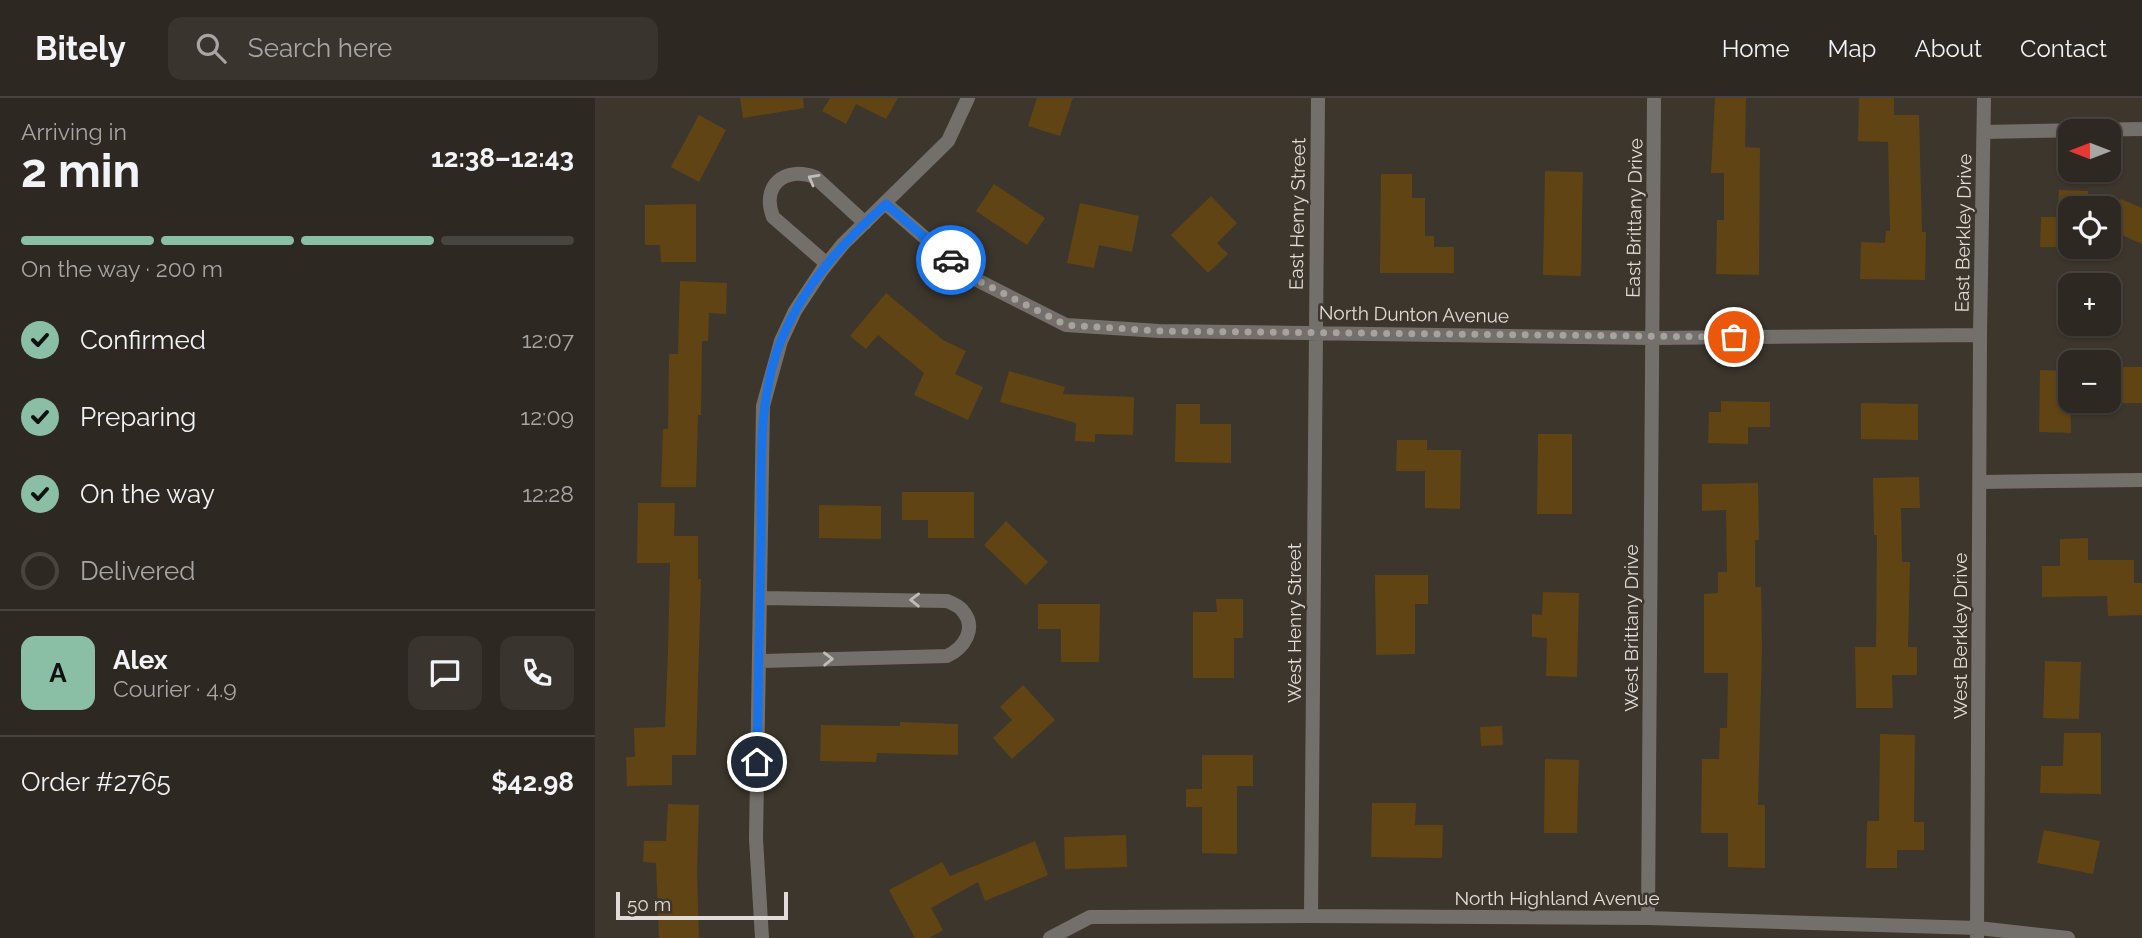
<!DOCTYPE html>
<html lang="en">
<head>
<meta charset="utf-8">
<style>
  body { margin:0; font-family:Raleway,sans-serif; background:#39342e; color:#f1f3f6; height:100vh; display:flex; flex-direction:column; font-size:26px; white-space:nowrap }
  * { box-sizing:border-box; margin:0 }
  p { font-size:23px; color:#a7a6a5 }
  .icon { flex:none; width:38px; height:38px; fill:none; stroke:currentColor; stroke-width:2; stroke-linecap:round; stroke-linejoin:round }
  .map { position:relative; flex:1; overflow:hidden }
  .sheet { display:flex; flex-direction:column; background:#2d2821; width:595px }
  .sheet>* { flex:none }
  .needle { width:46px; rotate:270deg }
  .fabs { position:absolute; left:1463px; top:21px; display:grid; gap:14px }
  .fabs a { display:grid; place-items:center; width:63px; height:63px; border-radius:14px; background:#2d2821; box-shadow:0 2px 5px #0004,0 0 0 2px #48443f; font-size:35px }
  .scale { position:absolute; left:21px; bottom:18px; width:172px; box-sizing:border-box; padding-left:7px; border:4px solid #e1dcd7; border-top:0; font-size:19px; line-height:24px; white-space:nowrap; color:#e1dcd7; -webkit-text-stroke:5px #3c362c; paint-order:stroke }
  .pin { position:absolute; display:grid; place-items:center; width:60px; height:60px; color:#fff; margin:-30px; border:4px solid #fff; border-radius:50%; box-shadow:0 2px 7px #0007 }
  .courier { position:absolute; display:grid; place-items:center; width:70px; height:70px; margin:-35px; border:5px solid #1a73e8; border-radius:50%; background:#fff; color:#222; box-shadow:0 2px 9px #0007 }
  .summary em { font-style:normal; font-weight:700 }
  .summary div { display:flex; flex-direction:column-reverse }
  .summary { display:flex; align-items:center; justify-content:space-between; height:119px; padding:0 21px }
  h1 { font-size:46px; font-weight:700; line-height:52px }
  .bar { display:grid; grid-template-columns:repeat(4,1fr); gap:10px 7px; align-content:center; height:84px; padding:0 21px }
  .bar i { height:9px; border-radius:5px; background:#48443f }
  .bar .current { background:#8abfa5 }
  .bar p { grid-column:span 4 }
  .line { display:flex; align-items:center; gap:18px; padding:0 21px; border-top:2px solid #48443f }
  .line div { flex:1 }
  .round { display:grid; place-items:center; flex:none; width:74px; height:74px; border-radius:14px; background:#39342e }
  ol { padding:0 21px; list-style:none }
  li { display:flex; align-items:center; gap:21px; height:77px }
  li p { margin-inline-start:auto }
  li .icon { padding:7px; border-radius:50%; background:#8abfa5; color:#111; stroke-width:4 }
  li:last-child { color:#a7a6a5 }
  li i { width:38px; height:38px; border:4px solid #48443f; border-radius:50% }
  header { display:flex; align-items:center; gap:42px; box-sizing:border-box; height:98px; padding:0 35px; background:#2d2821; border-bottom:2px solid #48443f }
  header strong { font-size:33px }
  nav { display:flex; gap:38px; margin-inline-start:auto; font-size:24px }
  .search { width:490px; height:63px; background:#39342e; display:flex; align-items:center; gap:18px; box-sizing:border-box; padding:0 24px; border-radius:14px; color:#a7a6a5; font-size:26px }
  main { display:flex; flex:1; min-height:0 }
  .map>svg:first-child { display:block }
  .building { fill:#614414 }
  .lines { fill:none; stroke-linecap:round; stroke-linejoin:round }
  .minor { stroke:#73706b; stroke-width:14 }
  .oneway { stroke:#c0bcb7 }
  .done { stroke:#a7a29b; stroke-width:7; stroke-dasharray:0 12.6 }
  .route { stroke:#1a73e8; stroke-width:9 }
  .labels { text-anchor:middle; stroke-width:5; stroke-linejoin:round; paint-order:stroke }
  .street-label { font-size:19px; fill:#e1dcd7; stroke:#3c362c }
</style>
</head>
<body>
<header>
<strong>Bitely</strong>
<div class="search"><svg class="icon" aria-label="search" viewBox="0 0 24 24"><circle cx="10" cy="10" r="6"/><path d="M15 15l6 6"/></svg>Search here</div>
<nav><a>Home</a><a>Map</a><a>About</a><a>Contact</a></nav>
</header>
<main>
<section class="sheet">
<div class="summary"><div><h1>2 min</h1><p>Arriving in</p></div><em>12:38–12:43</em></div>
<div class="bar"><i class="current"></i><i class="current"></i><i class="current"></i><i></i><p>On the way · 200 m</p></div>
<ol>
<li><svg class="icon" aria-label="check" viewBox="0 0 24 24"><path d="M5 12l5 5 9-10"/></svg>Confirmed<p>12:07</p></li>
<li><svg class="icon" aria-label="check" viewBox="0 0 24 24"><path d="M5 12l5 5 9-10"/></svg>Preparing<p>12:09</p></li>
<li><svg class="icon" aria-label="check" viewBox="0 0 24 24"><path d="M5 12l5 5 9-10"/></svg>On the way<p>12:28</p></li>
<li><i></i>Delivered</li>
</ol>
<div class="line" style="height:126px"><b class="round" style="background:#8abfa5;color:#111">A</b><div><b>Alex</b><p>Courier · 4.9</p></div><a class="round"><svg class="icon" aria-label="chat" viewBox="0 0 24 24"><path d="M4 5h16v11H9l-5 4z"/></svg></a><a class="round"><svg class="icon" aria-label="phone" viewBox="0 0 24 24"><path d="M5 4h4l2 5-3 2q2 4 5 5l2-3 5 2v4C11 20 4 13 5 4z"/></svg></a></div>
<div class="line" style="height:91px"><div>Order #2765</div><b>$42.98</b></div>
</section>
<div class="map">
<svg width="1547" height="840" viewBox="0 0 1547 840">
  <rect width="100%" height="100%" fill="#3c362c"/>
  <path class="building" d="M 145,0 L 208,0 L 209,10 L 148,20 Z
    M 235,0 L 303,0 L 291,21 L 261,6 L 251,26 L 227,13 Z
    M 442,0 L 478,0 L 465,38 L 433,28 Z
    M 1120,0 L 1151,0 L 1150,49 L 1165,50 L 1164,177 L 1121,176 L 1122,122 L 1129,122 L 1129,75 L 1116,75 Z
    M 1264,0 L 1299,0 L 1299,17 L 1324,17 L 1327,134 L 1331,134 L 1330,182 L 1265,181 L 1266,144 L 1290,145 L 1291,133 L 1295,133 L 1293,44 L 1263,43 Z
    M 104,17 L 131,32 L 104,84 L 76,69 Z
    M 950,73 L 988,74 L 986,178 L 948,177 Z
    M 786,76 L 817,76 L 817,100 L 830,100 L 830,138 L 839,138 L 839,149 L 859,149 L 859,175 L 785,175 Z
    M 399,86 L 450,120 L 432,147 L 381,113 Z
    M 1464,92 L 1493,93 L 1493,110 L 1463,110 Z
    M 616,98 L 642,125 L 622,145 L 633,156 L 613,175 L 576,137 Z
    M 1526,101 L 1547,110 L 1547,146 L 1514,131 Z
    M 485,105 L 544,118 L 537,154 L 504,147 L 499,170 L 472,165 Z
    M 101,106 L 101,164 L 66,164 L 65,147 L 50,147 L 50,107 Z
    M 1446,119 L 1475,119 L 1475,149 L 1445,149 Z
    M 85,183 L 132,185 L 131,216 L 114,215 L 113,243 L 107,243 L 106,317 L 103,317 L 101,389 L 66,389 L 68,331 L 73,331 L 74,256 L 83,256 Z
    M 291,195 L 348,242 L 371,253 L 360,276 L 388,289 L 373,322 L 319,297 L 329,275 L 283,237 L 271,251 L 255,238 Z
    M 1514,269 L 1547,269 L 1547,305 L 1514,305 Z
    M 1445,272 L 1475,273 L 1476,335 L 1444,334 Z
    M 414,273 L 470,289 L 468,296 L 539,299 L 538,337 L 500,336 L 500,344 L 480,343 L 481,325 L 405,304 Z
    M 1126,303 L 1175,304 L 1175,329 L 1153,329 L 1153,346 L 1113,345 L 1114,314 L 1126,314 Z
    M 1266,305 L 1323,306 L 1323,342 L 1266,341 Z
    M 581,306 L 605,306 L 605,326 L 636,326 L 636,365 L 580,364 Z
    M 943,336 L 977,336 L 977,416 L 942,416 Z
    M 802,342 L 832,342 L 832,352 L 866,352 L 865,411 L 830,410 L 830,373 L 801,373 Z
    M 1324,379 L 1325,410 L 1306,410 L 1307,464 L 1315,464 L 1313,549 L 1322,549 L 1322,577 L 1297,577 L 1298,610 L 1261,610 L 1260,549 L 1281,549 L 1282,437 L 1279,437 L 1278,380 Z
    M 1163,385 L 1164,442 L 1160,442 L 1160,489 L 1166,489 L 1167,549 L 1163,707 L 1170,707 L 1170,770 L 1133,769 L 1133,735 L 1106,735 L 1107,661 L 1124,661 L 1125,630 L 1132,630 L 1133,575 L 1109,575 L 1109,496 L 1123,495 L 1123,474 L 1132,474 L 1131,412 L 1107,413 L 1107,386 Z
    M 307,394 L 379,394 L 379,440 L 333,440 L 333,422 L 307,422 Z
    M 43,405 L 80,405 L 79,438 L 103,438 L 103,481 L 106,481 L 101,657 L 77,657 L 77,687 L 32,688 L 31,659 L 40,659 L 39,630 L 70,629 L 73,553 L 75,465 L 42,465 Z
    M 224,407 L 286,408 L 286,441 L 224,440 Z
    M 411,423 L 453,464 L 431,487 L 389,447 Z
    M 1493,440 L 1493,462 L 1539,462 L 1539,485 L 1547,485 L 1547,517 L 1513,518 L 1512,498 L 1447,499 L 1447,468 L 1465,468 L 1465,441 Z
    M 780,477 L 833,477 L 833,506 L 820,506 L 820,556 L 781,557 Z
    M 948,494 L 984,495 L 982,579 L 951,578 L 952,540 L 937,539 L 937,516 L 947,517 Z
    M 621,501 L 648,501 L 648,540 L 639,540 L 639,580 L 598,580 L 598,514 L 622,514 Z
    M 443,506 L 505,506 L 504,564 L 466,564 L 466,531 L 443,531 Z
    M 1450,563 L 1486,564 L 1484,621 L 1448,620 Z
    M 428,587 L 460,622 L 417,661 L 398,640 L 417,622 L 405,609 Z
    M 305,624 L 363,626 L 363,657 L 282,655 L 281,664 L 225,663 L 226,627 L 305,628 Z
    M 907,628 L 908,647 L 886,648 L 885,629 Z
    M 1469,635 L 1506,635 L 1506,696 L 1445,695 L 1446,668 L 1468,668 Z
    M 1285,636 L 1320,637 L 1319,724 L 1329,724 L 1329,752 L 1302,752 L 1302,770 L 1271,770 L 1272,723 L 1284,723 Z
    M 607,657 L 658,657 L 658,688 L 642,688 L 642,756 L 607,755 L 607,709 L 591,709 L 591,691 L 607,691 Z
    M 950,661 L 984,662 L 982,735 L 949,735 Z
    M 777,705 L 821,705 L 820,727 L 848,727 L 847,760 L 776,759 Z
    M 73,706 L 104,707 L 102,774 L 104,840 L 64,840 L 61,765 L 48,764 L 49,743 L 71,743 Z
    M 1449,732 L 1505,743 L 1498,776 L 1442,765 Z
    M 531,737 L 532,769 L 470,771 L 469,739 Z
    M 440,743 L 453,777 L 390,803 L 383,784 L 336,810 L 348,832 L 334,840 L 320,840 L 294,792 L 347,764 L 355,778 Z"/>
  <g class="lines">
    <path class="minor" d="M 1389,34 L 1547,31
      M 291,106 L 374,178 L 471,227 L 564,233 L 1057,240 L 1385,237
      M 232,166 L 178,119 C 166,87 190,68 220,79 L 270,125
      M 1385,384 L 1546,382
      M 164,563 L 352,558 C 369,550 383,530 367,512 C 364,508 357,505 352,503 L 165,500
      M 716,818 L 723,0
      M 1053,820 L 1059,0
      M 167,840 L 161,741 L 168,308 L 186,243 L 200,213 L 227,172 L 248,146 L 353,43 L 373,0
      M 455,840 L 495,819 L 716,818 L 1053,820 L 1383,830 L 1473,840
      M 1382,840 L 1385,237 L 1389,0"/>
  </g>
  <defs><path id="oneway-chevron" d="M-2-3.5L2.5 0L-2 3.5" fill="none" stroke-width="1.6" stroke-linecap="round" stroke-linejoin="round" transform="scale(1.75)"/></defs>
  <g class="oneway">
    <use href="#oneway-chevron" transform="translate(218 81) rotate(-151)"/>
    <use href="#oneway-chevron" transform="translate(320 502) rotate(-179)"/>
    <use href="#oneway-chevron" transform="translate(233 561) rotate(-1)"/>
  </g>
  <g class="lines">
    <path class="done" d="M 356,162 L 374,178 L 471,227 L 564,233 L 1139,239"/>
    <path class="route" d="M 162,664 C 164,590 165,515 166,440 C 167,373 161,303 187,240 C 210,186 248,144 291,106 L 356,162"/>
  </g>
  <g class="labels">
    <g class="street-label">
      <text transform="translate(702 116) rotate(-89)" y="7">East Henry Street</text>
      <text transform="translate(1039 120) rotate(-89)" y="7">East Brittany Drive</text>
      <text transform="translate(1368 135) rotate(-89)" y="7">East Berkley Drive</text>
      <text transform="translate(819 216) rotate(1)" y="7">North Dunton Avenue</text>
      <text transform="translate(699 525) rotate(-90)" y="7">West Henry Street</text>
      <text transform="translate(1036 530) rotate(-90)" y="7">West Brittany Drive</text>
      <text transform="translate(1365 538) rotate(-90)" y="7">West Berkley Drive</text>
      <text x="962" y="807">North Highland Avenue</text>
    </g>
  </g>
</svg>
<div class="fabs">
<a><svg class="needle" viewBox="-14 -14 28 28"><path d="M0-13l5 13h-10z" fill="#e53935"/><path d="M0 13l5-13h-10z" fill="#a7a6a5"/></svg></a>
<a><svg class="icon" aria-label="locate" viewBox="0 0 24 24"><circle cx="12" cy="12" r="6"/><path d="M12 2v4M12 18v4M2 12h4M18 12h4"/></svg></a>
<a>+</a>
<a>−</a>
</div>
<div class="scale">50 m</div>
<div class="pin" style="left:1139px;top:239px;background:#ea580c"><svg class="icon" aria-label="bag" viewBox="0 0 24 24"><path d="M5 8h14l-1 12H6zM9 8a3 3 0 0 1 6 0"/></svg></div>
<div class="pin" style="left:162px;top:664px;background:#1f2937"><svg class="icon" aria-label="home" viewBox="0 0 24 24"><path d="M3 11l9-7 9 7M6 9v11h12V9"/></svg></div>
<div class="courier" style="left:356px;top:162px"><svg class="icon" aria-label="car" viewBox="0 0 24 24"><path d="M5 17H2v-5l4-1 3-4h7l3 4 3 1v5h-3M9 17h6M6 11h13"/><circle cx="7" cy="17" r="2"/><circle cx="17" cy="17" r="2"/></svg></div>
</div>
</main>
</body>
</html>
